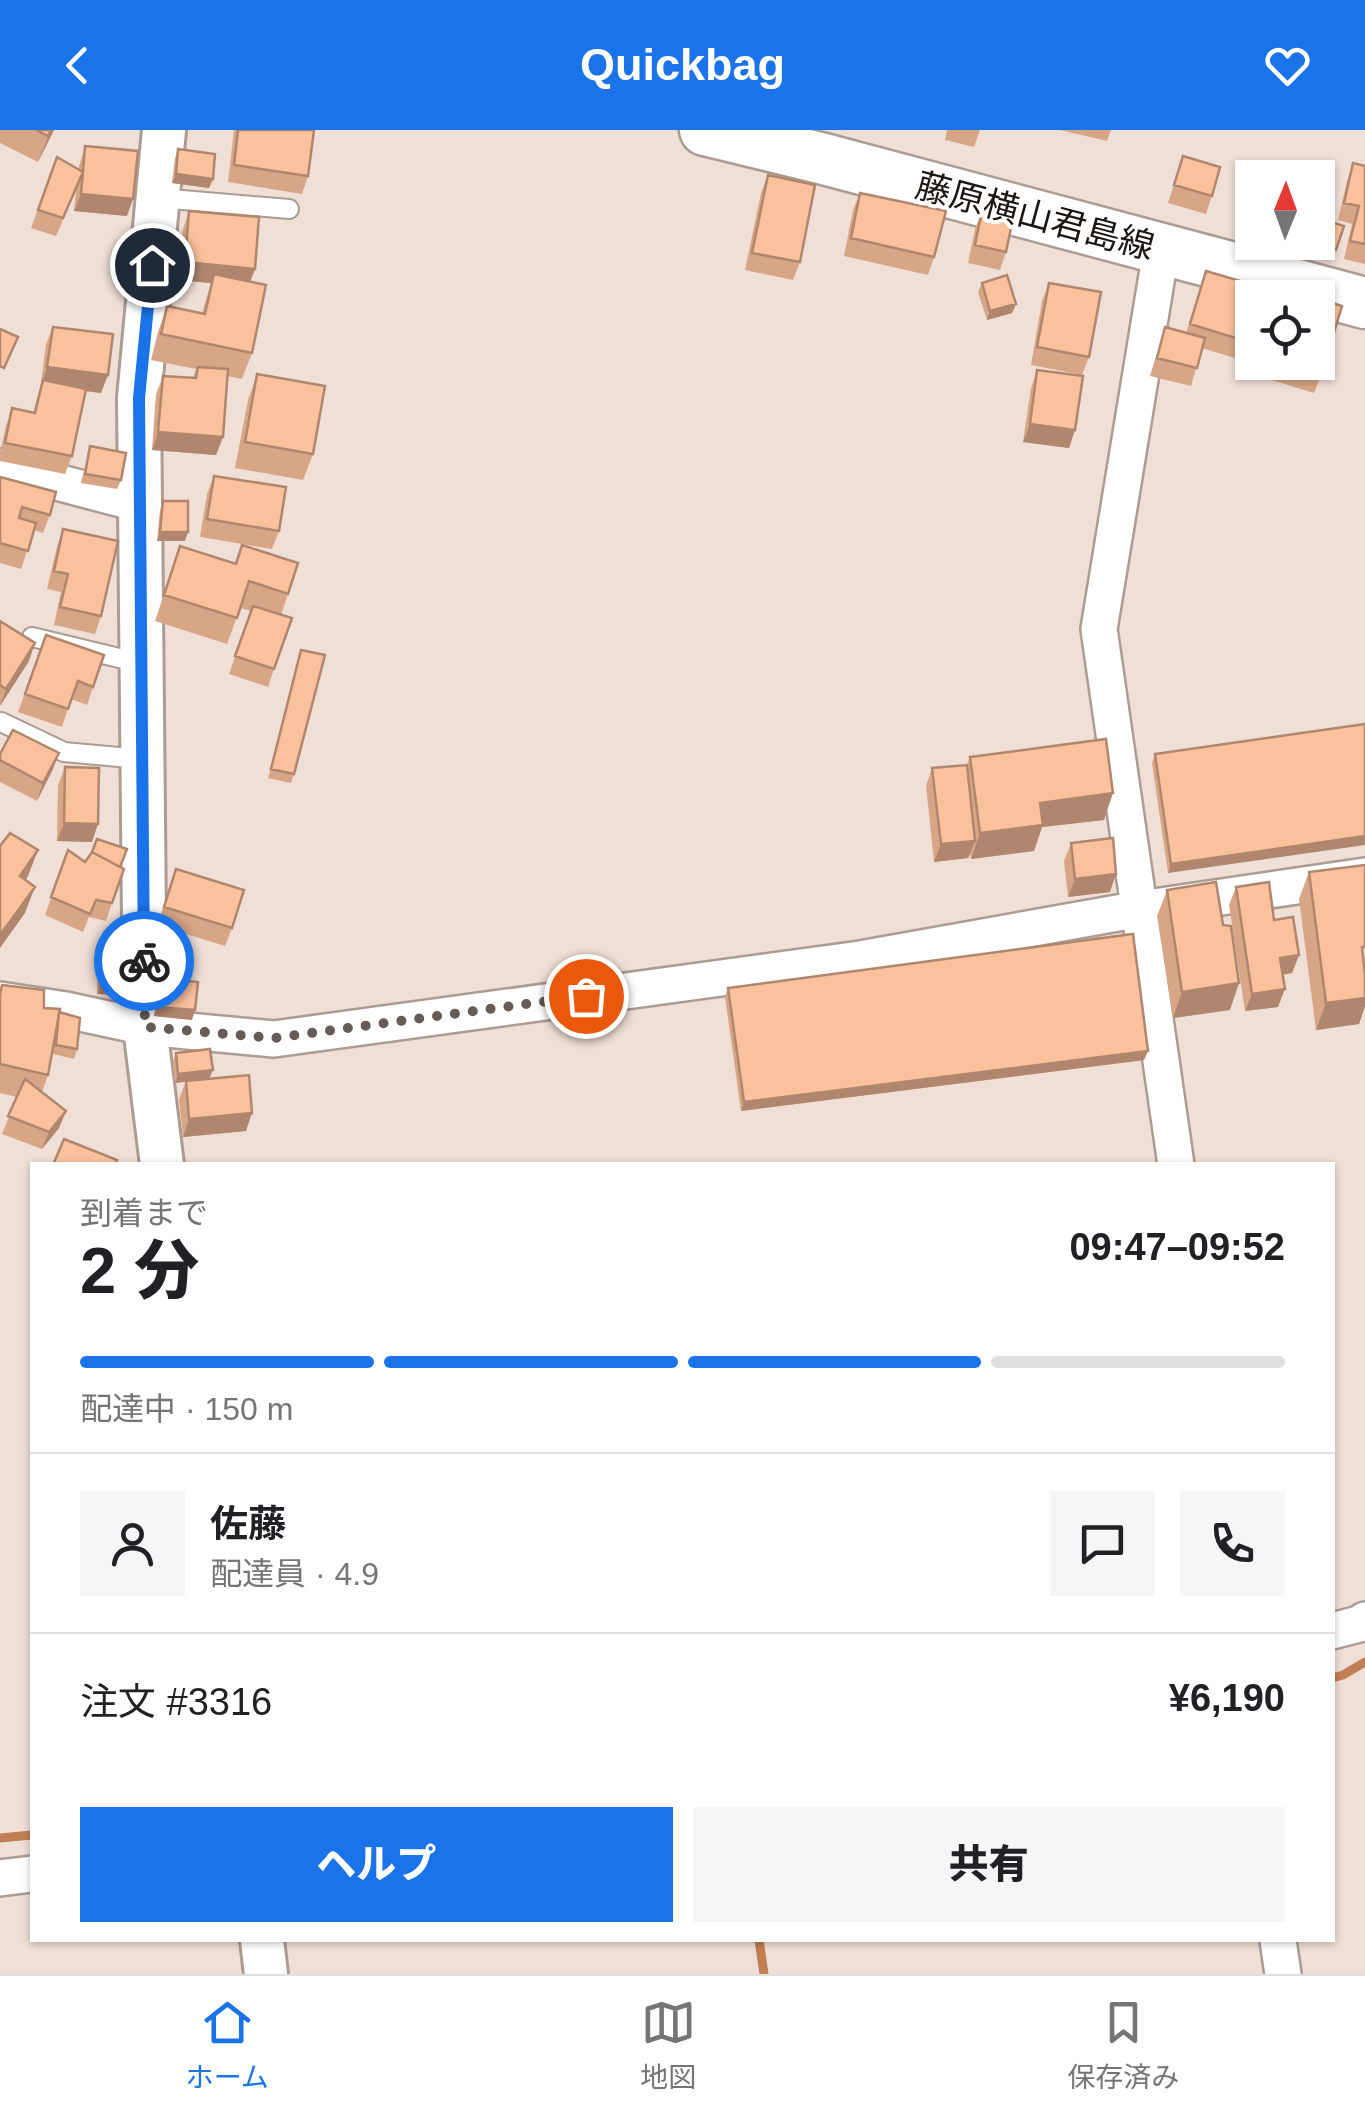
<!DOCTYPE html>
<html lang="ja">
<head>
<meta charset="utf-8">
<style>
  body { margin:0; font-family:Arial,"Noto Sans JP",sans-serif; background:#f6f6f6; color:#202124; height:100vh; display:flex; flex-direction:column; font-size:38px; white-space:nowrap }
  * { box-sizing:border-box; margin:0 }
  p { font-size:32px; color:#757577 }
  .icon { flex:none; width:55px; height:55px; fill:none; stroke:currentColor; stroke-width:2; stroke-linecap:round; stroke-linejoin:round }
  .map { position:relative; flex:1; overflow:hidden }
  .panel { position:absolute; left:30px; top:1032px; width:1305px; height:780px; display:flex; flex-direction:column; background:#fff; border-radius:0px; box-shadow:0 2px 8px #0004 }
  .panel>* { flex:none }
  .needle { width:65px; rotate:1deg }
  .tools { position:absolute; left:1235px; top:30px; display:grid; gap:20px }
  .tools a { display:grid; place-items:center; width:100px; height:100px; border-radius:0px; background:#fff; box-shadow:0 2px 8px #0004; font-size:50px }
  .pin { position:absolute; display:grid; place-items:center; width:85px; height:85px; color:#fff; margin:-42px; border:5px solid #fff; border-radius:50%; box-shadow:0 2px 10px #0007 }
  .courier { position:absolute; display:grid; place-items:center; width:100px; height:100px; margin:-50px; border:8px solid #1a73e8; border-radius:50%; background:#fff; color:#222; box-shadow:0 2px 12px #0007 }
  .overview em { font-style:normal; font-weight:800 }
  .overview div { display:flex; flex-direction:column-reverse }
  .overview { display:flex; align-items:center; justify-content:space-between; height:170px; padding:0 50px }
  h1 { font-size:65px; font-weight:800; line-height:75px }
  .bar { display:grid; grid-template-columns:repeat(4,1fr); gap:15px 10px; align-content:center; height:120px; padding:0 50px }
  .bar i { height:12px; border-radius:8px; background:#e0e0e0 }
  .bar .active { background:#1a73e8 }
  .bar p { grid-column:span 4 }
  .line { display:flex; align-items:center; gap:25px; padding:0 50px; border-top:2px solid #e0e0e0 }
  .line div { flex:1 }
  .round { display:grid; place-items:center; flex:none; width:105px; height:105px; border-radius:0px; background:#f6f6f6 }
  .cta { display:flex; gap:20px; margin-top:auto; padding:20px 50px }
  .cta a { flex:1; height:115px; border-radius:0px; background:#1a73e8; color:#fff; font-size:40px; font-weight:800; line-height:115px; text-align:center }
  .cta a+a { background:#f6f6f6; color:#202124 }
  header { display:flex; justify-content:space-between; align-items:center; height:130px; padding:0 50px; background:#1a73e8; color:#fff; font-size:45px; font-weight:800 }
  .dock { display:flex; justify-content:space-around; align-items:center; height:140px; border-top:2px solid #e0e0e0; background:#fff; font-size:28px; color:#757577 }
  .dock a { display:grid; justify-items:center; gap:5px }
  .dock .active { color:#1a73e8 }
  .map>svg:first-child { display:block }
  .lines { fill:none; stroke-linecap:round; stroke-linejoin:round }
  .stream { stroke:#c27f53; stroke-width:9 }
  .service-casing { stroke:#ac9c93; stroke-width:22 }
  .minor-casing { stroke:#ac9c93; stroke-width:40 }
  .tertiary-casing { stroke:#ac9c93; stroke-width:48 }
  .secondary-casing { stroke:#ac9c93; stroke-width:55 }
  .service { stroke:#fff; stroke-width:18 }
  .minor { stroke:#fff; stroke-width:35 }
  .tertiary { stroke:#fff; stroke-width:42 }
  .secondary { stroke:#fff; stroke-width:50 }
  .wall { fill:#d8a687 }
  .shaded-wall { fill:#b0876e }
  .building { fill:#fbc19d; stroke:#b0876e; stroke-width:2.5 }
  .done { stroke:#665c57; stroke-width:10; stroke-dasharray:0 18 }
  .route { stroke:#1a73e8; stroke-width:12 }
  .labels { text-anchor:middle; stroke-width:8; stroke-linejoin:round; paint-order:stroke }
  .street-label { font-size:35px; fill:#1c1613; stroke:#fff }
</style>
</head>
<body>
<header><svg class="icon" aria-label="back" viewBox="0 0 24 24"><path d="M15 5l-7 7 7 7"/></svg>Quickbag<svg class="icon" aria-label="heart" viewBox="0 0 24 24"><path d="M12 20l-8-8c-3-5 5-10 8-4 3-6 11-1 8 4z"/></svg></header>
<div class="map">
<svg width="1365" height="1844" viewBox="0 0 1365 1844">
  <rect width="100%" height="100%" fill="#f0dfd6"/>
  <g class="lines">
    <path class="stream" d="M 1332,1548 L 1343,1545 L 1365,1532
      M 0,1708 L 32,1705
      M 759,1810 L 764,1844"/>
    <g class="service-casing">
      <path id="service" d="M 159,68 L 289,79
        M 32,507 L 140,533
        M 1,592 L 64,622 L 141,629"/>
    </g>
    <g class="minor-casing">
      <path id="minor" d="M 1161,121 L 1099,499 L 1176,1035
        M 0,337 L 140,374
        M 0,870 L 66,880 L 145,897 L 274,909 L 860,829 L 1140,779 L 1365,746
        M 1332,1501 L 1359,1494 L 1365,1490
        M 0,1748 L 32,1744
        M 1278,1810 L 1283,1844"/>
    </g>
    <g class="tertiary-casing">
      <path id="tertiary" d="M 162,1035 L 145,897 L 139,268 L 164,0
        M 262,1810 L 266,1844"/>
    </g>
    <g class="secondary-casing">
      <path id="secondary" d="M 705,0 L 824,29 L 1365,173"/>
    </g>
    <use href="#service" class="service"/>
    <use href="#minor" class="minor"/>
    <use href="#tertiary" class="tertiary"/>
    <use href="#secondary" class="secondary"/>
  </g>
  <path class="wall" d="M 0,0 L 54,0 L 38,32 L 0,13 Z
    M 234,0 L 314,0 L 308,46 L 302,64 L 228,52 Z
    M 947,0 L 980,0 L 974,17 L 945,10 Z
    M 1060,0 L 1111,0 L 1107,11 Z
    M 85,16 L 127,86 L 74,81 L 76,60 L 56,106 L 31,98 L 57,27 L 78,40 Z
    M 178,19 L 213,49 L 209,58 L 172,53 L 175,28 Z
    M 1183,26 L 1212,66 L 1206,84 L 1168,73 Z
    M 1353,33 L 1365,36 L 1365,134 L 1344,129 L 1352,94 L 1338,90 L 1347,51 Z
    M 768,45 L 800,132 L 793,150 L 745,140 L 761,63 Z
    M 860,63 L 934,127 L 928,145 L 844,126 L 853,80 Z
    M 189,81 L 255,139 L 250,152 L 252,223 L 242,249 L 227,246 L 223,307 L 216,325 L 152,320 L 156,264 L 163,246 L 193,248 L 196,239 L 151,230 L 158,202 L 167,176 L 202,183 L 211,153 L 178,150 L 183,99 Z
    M 982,81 L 1006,122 L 1000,140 L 968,133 L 975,99 Z
    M 1344,96 L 1332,129 L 1304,120 L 1306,112 L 1318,112 Z
    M 1206,141 L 1245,211 L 1238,229 L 1202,218 L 1191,256 L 1150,246 L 1165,197 L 1186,203 Z
    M 982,153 L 1016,174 L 1012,183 L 987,190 L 978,162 Z
    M 1049,153 L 1089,227 L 1082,245 L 1031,235 L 1042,171 Z
    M 53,197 L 101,263 L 85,261 L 72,326 L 65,344 L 0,331 L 0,322 L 6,296 L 12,278 L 33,283 L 41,254 L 46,214 Z
    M 1270,232 L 1318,232 L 1321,245 L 1314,263 L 1265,248 Z
    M 1037,240 L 1069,318 L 1023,312 L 1031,258 Z
    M 257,244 L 313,324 L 303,350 L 235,338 L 248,270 Z
    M 90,316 L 121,350 L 117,359 L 81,353 Z
    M 214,346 L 279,401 L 272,419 L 200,407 L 207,364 Z
    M 0,347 L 50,385 L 43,403 L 34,400 L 21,439 L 0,433 Z
    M 163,371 L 185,411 L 157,411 L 160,380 Z
    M 63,399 L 101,486 L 95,504 L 54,495 L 61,462 L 47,459 L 57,417 Z
    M 242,415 L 288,464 L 281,485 L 274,539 L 268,557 L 229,544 L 251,481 L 240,478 L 227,514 L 155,491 L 180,416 L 235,433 Z
    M 0,491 L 29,531 L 0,576 Z
    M 46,505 L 104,525 L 87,575 L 71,569 L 62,597 L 18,582 Z
    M 301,520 L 294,644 L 291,653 L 268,648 Z
    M 1365,594 L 1168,743 L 1152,633 L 1155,624 Z
    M 59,623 L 52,641 L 37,671 L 0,652 L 0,624 Z
    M 970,627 L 1104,690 L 1042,697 L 1034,721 L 971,729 L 970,724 L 968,728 L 934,732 L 926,656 L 932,638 L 967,635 Z
    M 65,637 L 92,712 L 57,711 L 58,655 Z
    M 1071,713 L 1110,762 L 1068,767 L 1064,731 Z
    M 68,720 L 85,732 L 120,737 L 112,773 L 106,791 L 89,787 L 83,802 L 45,785 Z
    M 176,739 L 232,798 L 225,816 L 157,795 Z
    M 1309,742 L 1365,868 L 1365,876 L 1359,894 L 1316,900 L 1299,769 Z
    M 1236,757 L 1299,825 L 1292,843 L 1283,845 L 1278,877 L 1245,881 L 1229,775 Z
    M 1167,760 L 1230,880 L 1173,888 L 1157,786 Z
    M 105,802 L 122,865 L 97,864 L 98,820 Z
    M 160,848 L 192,890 L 154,886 L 157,857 Z
    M 2,855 L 44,878 L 59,882 L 77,919 L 74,929 L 53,924 L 53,916 L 48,945 L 42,962 L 66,981 L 59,998 L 42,1019 L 2,1004 L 17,967 L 0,963 L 0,859 Z
    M 728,858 L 1144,930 L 741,981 L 725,867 Z
    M 176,923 L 246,1001 L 183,1007 L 179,969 L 186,951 L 175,953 L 173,932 Z"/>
  <path class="shaded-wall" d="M 51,0 L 54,0 L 38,32 Z
    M 176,44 L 213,49 L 209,58 L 172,53 Z
    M 81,64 L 133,69 L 127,86 L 74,81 Z
    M 185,132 L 255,139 L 248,157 L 214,144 L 211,153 L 178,150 Z
    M 1016,174 L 1012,183 L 987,190 L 990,181 Z
    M 47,237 L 108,245 L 101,263 L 41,255 Z
    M 1030,294 L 1075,300 L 1069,318 L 1023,312 Z
    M 158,302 L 223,307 L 216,325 L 152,320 Z
    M 160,402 L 188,402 L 185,411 L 157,411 Z
    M 35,513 L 29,531 L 0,576 L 6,559 Z
    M 59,623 L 52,641 L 37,671 L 43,653 Z
    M 1113,663 L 1104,690 L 1042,697 L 1034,721 L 971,729 L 980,703 L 1040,673 Z
    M 64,693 L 98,694 L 92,712 L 57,711 Z
    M 1365,706 L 1365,715 L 1168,743 L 1171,734 Z
    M 975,711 L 968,728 L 934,732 L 941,714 Z
    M 38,720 L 28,746 L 11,772 L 20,746 Z
    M 1116,744 L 1110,762 L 1068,767 L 1075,749 Z
    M 35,757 L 25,783 L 0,818 L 0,805 Z
    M 1299,825 L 1292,843 L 1273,846 L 1280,828 Z
    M 103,846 L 129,848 L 122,865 L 97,864 Z
    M 1239,853 L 1230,880 L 1173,888 L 1182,862 Z
    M 1285,859 L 1278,877 L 1245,881 L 1252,864 Z
    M 1365,868 L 1365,876 L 1359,894 L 1316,900 L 1326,873 Z
    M 157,877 L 195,880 L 192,890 L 154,886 Z
    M 1148,921 L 1144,930 L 741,981 L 744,972 Z
    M 213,940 L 209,949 L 175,953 L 178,944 Z
    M 66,981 L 59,998 L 42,1019 L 49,1002 Z
    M 252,983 L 246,1001 L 183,1007 L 189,989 Z"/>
  <path class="building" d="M 36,0 L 51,0 L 48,6 Z
    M 238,0 L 314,0 L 308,46 L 234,35 Z
    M 85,16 L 138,21 L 133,69 L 81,64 L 83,42 L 63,88 L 38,80 L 57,27 L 83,42 Z
    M 178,19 L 215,24 L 213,49 L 176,44 Z
    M 1183,26 L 1220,37 L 1212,66 L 1174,55 Z
    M 1353,33 L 1365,36 L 1365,114 L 1350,111 L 1359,76 L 1344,73 Z
    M 768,45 L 815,55 L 800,132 L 752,123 Z
    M 860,63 L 946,81 L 934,127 L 851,108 Z
    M 189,81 L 259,87 L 255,139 L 185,132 Z
    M 982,81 L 1013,88 L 1006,122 L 975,115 Z
    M 1318,88 L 1344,96 L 1336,120 L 1312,112 L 1318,112 Z
    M 1206,141 L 1261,157 L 1258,168 L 1252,168 L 1252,186 L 1245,211 L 1190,194 Z
    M 214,144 L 266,155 L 252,223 L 161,204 L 167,176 L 205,184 Z
    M 1007,145 L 1016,174 L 990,181 L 982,153 Z
    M 1049,153 L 1101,162 L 1089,227 L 1037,217 Z
    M 1293,161 L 1315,168 L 1291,168 Z
    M 1318,168 L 1342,176 L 1321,245 L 1280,232 L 1318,232 Z
    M 53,197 L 113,204 L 108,245 L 47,237 Z
    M 1165,197 L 1205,208 L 1197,238 L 1157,228 Z
    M 0,199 L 18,207 L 4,238 L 0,236 Z
    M 198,237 L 228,239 L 223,307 L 158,302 L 163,246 L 196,248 Z
    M 1037,240 L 1083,246 L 1075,300 L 1030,294 Z
    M 257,244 L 325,256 L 313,324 L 245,312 Z
    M 43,250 L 86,259 L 72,326 L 5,313 L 12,278 L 35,283 Z
    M 90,316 L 126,323 L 121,350 L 85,344 Z
    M 214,346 L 286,357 L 279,401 L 207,389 Z
    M 0,347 L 56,362 L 50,385 L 22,377 L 19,388 L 36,393 L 28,421 L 0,413 Z
    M 163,371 L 188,371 L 188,402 L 160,402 Z
    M 63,399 L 118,411 L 101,486 L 60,477 L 68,444 L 54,441 Z
    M 242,415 L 298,433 L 288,464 L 249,451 L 237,488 L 164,465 L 180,416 L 236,434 Z
    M 253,476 L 292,488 L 274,539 L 235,526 Z
    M 0,491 L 35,513 L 6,559 L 0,555 Z
    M 46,505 L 104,525 L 93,557 L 78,551 L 68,579 L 25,564 Z
    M 301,520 L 325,525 L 294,644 L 271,639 Z
    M 1365,594 L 1365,706 L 1171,734 L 1155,624 Z
    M 13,600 L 59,623 L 43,653 L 0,630 L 0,624 Z
    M 1106,609 L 1113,663 L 1040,673 L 1043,695 L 980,703 L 970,627 Z
    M 967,635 L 975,711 L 941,714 L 932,638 Z
    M 65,637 L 99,638 L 98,694 L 64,693 Z
    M 10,703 L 38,720 L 20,746 L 35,757 L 0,805 L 0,716 Z
    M 1113,708 L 1116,744 L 1075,749 L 1071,713 Z
    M 97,709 L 127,719 L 120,737 L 92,722 Z
    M 68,720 L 85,732 L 92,722 L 124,739 L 112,773 L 96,770 L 90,784 L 51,767 Z
    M 1365,735 L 1365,817 L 1362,817 L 1365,844 L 1365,868 L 1326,873 L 1309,742 Z
    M 176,739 L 244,760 L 232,798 L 164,777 Z
    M 1216,752 L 1223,795 L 1231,796 L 1239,853 L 1182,862 L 1167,760 Z
    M 1269,752 L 1274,790 L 1293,787 L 1299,825 L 1280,828 L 1285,859 L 1252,864 L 1236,757 Z
    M 105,802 L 131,803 L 129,848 L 103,846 Z
    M 1133,804 L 1148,921 L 744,972 L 728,858 Z
    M 160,848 L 198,852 L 195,880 L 157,877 Z
    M 2,855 L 44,860 L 44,878 L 60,879 L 48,945 L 0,934 L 0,865 Z
    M 59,882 L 80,888 L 77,919 L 56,915 Z
    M 210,919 L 213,940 L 178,944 L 176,923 Z
    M 249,945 L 252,983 L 189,989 L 186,951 Z
    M 25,949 L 66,981 L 49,1002 L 8,986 Z
    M 64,1009 L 117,1030 L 115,1035 L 53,1035 Z"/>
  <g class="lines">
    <path class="done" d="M 144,831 L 145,897 L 274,908 L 586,866"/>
    <path class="route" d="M 144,831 L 139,268 L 152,135"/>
  </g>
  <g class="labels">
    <g class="street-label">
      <text transform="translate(1035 86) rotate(15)" y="12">藤原横山君島線</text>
    </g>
  </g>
</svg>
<div class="tools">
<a><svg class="needle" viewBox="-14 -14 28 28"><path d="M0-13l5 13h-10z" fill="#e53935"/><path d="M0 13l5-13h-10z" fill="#757577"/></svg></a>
<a><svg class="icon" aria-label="locate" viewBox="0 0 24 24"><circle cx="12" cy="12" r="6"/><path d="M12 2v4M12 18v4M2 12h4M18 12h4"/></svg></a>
</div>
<div class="pin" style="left:586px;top:866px;background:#ea580c"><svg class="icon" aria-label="bag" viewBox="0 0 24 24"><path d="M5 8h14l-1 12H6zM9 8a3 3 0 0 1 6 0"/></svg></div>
<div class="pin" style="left:152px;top:135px;background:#1f2937"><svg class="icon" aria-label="home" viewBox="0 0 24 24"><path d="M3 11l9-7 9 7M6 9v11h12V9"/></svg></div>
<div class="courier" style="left:144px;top:831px"><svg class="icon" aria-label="bike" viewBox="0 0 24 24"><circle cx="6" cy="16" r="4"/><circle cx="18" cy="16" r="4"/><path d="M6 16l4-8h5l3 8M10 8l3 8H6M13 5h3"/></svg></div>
<section class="panel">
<div class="overview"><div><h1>2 分</h1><p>到着まで</p></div><em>09:47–09:52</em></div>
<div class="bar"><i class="active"></i><i class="active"></i><i class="active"></i><i></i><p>配達中 · 150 m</p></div>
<div class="line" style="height:180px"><a class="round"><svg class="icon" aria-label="person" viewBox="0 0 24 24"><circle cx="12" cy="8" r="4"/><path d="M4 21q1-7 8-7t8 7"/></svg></a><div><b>佐藤</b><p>配達員 · 4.9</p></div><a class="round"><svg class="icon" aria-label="chat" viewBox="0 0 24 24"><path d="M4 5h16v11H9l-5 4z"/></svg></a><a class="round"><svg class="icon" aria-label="phone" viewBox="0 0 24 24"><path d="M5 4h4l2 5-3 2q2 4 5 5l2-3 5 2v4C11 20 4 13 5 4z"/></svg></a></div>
<div class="line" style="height:130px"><div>注文 #3316</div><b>¥6,190</b></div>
<div class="cta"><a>ヘルプ</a><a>共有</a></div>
</section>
</div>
<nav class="dock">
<a class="active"><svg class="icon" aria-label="home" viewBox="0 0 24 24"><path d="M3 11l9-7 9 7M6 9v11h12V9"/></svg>ホーム</a>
<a><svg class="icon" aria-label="map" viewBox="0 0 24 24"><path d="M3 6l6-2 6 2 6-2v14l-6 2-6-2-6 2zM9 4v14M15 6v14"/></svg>地図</a>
<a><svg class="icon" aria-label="saved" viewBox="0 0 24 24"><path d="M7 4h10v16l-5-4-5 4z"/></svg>保存済み</a>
</nav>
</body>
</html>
